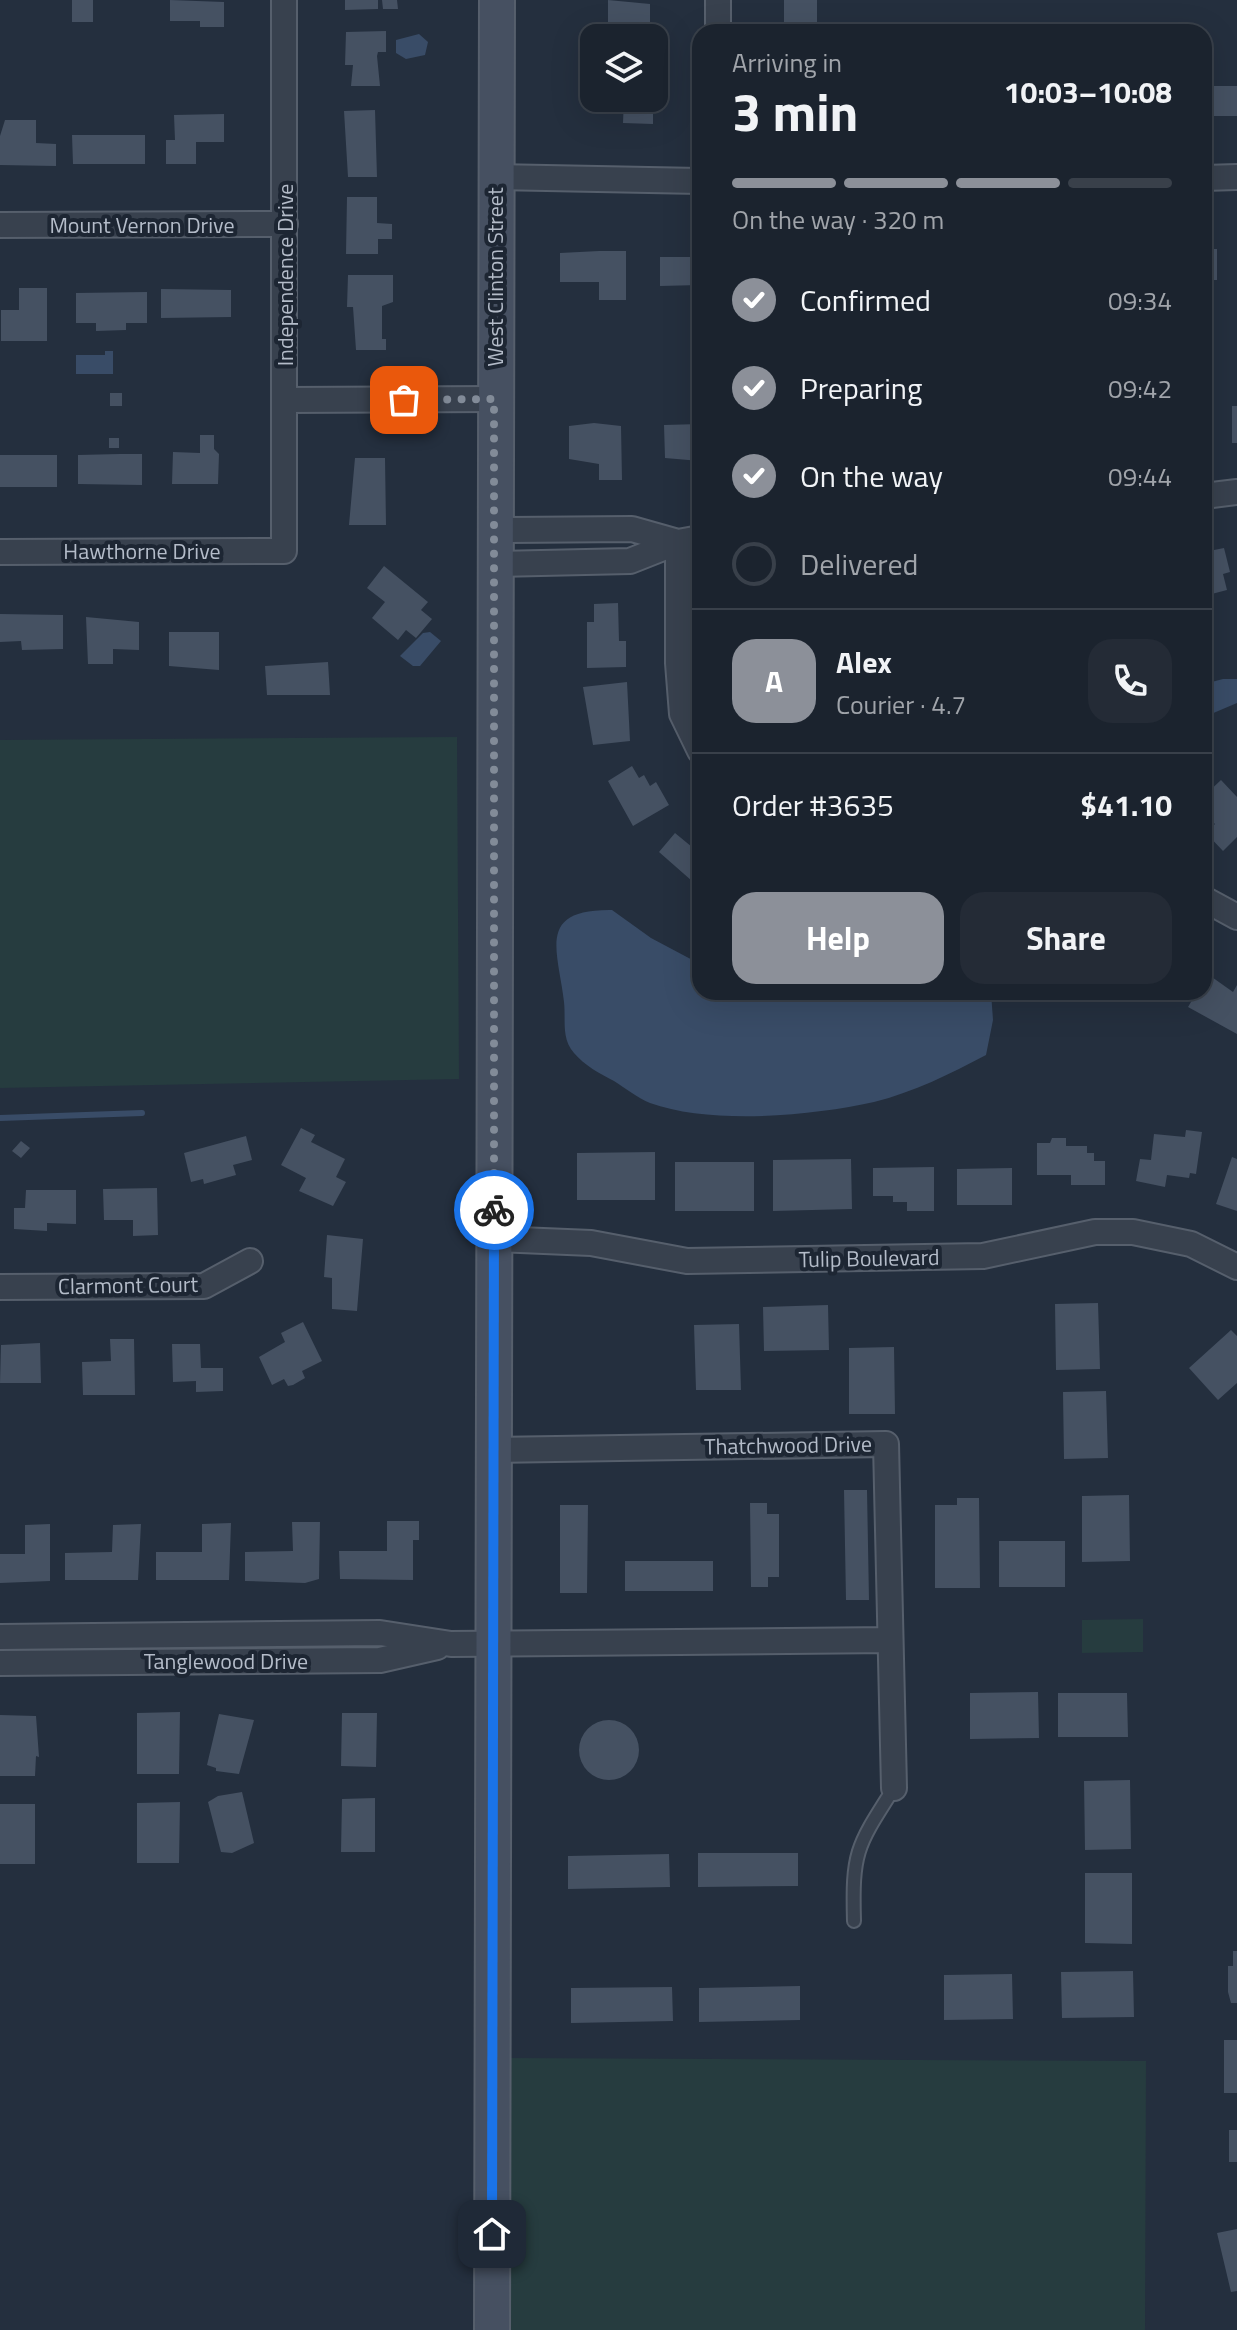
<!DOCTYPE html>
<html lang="en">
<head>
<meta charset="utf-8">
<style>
  body { margin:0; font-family:"Titillium Web",sans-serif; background:#242b36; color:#f1f3f6; height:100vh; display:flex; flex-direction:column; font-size:30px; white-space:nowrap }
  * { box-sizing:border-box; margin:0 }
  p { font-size:26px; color:#a0a4aa }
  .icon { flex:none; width:44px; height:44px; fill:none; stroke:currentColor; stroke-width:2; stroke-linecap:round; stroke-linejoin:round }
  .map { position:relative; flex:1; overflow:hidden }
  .side { position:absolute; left:692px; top:24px; width:520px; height:976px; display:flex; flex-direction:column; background:#1b232e; border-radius:24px; box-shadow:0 8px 32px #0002,0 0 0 2px #39404a }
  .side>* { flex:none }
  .buttons { position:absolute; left:580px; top:24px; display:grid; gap:16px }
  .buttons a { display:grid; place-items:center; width:88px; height:88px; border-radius:16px; background:#1b232e; box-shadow:0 8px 32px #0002,0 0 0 2px #39404a; font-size:40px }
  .pin { position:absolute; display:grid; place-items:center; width:68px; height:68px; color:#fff; margin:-34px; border-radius:16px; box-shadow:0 4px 12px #0006 }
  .courier { position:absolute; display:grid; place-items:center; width:80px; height:80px; margin:-40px; border:6px solid #1a73e8; border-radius:50%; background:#fff; color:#222; box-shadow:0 2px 10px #0007 }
  .overview em { font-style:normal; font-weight:700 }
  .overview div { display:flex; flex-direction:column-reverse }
  .overview { display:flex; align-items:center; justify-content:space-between; height:136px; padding:0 40px }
  h1 { font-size:52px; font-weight:700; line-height:60px }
  .bar { display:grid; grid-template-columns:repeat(4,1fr); gap:12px 8px; align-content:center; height:96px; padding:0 40px }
  .bar i { height:10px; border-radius:6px; background:#39404a }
  .bar .on { background:#8c9099 }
  .bar p { grid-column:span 4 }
  .line { display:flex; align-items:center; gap:20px; padding:0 40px; border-top:2px solid #39404a }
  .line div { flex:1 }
  .round { display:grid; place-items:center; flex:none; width:84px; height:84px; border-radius:24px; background:#242b36 }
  ol { padding:0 40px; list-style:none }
  li { display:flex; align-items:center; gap:24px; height:88px }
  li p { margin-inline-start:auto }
  li .icon { padding:8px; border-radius:50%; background:#8c9099; color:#fff; stroke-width:4 }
  li:last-child { color:#a0a4aa }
  li i { width:44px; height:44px; border:4px solid #39404a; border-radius:50% }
  .action { display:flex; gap:16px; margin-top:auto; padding:16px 40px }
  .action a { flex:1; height:92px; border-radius:24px; background:#8c9099; color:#fff; font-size:32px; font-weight:700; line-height:92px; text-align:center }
  .action a+a { background:#242b36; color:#f1f3f6 }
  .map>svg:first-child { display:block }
  .green { fill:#263c3f }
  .water { fill:#394c67 }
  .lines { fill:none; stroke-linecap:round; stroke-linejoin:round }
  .stream { stroke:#394c67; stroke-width:6 }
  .building { fill:#455162 }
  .lane-casing { stroke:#565f6c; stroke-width:16 }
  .street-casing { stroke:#565f6c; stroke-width:28 }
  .secondary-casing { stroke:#565f6c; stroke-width:38 }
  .lane { stroke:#38414e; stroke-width:12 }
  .street { stroke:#38414e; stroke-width:24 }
  .secondary { stroke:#465061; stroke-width:34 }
  .done { stroke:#828b98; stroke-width:8; stroke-dasharray:0 14.4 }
  .route { stroke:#1a73e8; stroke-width:10 }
  .labels { text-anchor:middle; stroke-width:8; stroke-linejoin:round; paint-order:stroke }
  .street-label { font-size:22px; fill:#b4bcc9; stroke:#1d2633 }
</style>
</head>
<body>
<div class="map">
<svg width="1237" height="2330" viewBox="0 0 1237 2330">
  <rect width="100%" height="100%" fill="#242f3e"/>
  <path class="green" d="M 457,737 L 459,1079 L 0,1088 L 0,740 Z
    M 1143,1619 L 1143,1652 L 1082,1653 L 1082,1620 Z
    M 506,2058 L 1146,2061 L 1145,2330 L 503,2330 Z"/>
  <path class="water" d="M 419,34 L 428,42 L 425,55 L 406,59 L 396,53 L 396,40 Z
    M 105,351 L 113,351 L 113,374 L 76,374 L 76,355 L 105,355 Z
    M 430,632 L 441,641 L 420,666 L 413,666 L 400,656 L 423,633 Z
    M 1223,679 L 1237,679 L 1237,703 L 1204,717 L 1204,684 Z
    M 612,910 L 651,938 L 700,964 L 700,992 L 991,992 L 993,1020 L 986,1055 C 950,1074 914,1092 874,1102 C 811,1116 711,1125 650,1103 C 638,1098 625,1088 614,1081 C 600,1074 584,1065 574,1053 C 561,1038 566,1021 564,1002 C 558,950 536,909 612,910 Z"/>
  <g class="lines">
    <path class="stream" d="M 0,1118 L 142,1113"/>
  </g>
  <path class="building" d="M 72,0 L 93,0 L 93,22 L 72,22 Z
    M 170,0 L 224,2 L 224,27 L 200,27 L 200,21 L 170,21 Z
    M 345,0 L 378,0 L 378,9 L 345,10 Z
    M 382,0 L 397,0 L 398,9 L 383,9 Z
    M 608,0 L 650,4 L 650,29 L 608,28 Z
    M 784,0 L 817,0 L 817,28 L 784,28 Z
    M 386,31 L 386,52 L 378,52 L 377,56 L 380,86 L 351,86 L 353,65 L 345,65 L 346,32 Z
    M 1204,86 L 1237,86 L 1237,116 L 1204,116 Z
    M 624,98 L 653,98 L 653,124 L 623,123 Z
    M 375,110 L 377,177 L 348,177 L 344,111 Z
    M 224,114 L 224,142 L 196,142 L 196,164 L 166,164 L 166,140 L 175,140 L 174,115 Z
    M 5,120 L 36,120 L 36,143 L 56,144 L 56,166 L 0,165 L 0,136 Z
    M 72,135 L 145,135 L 145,164 L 73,164 Z
    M 347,197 L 377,197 L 377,223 L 392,224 L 392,239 L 378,239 L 378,254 L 346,254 Z
    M 1204,249 L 1217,249 L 1217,280 L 1204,280 Z
    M 599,251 L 626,251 L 626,300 L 599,300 L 599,282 L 560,282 L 560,253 Z
    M 660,257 L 700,257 L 700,285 L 660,286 Z
    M 348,275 L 393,275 L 393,302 L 382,306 L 382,339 L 386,339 L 386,350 L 356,350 L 353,307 L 347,307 Z
    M 19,288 L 47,288 L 47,341 L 1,341 L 1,310 L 19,310 Z
    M 161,289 L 231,290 L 231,317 L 161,318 Z
    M 147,292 L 147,323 L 126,323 L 126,330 L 96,331 L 96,323 L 76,323 L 76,293 Z
    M 110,393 L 122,393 L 122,406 L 110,406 Z
    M 1204,401 L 1207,401 L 1207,420 L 1213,420 L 1213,444 L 1204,444 Z
    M 1232,406 L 1237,406 L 1237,443 L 1232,443 Z
    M 594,423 L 621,426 L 622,480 L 599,480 L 599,464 L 569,459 L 569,426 Z
    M 700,424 L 700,461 L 665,458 L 664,425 Z
    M 200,435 L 214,435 L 214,449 L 219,454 L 218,484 L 172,484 L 173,452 L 200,453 Z
    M 109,438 L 119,438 L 119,448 L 109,448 Z
    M 120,454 L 142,454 L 142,485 L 78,484 L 78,455 Z
    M 0,455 L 57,455 L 57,487 L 0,487 Z
    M 355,458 L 385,458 L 386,525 L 349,525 Z
    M 1224,548 L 1230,572 L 1223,574 L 1227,590 L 1204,596 L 1204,552 Z
    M 384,566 L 428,602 L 421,610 L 432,619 L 416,638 L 406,630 L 398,640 L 372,618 L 385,602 L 367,588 Z
    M 618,603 L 619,641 L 626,641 L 626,667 L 587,668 L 587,622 L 594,622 L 594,604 Z
    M 0,614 L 63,615 L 63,649 L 22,650 L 21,641 L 0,642 Z
    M 86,617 L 139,622 L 139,650 L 113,649 L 113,664 L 88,664 Z
    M 169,632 L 219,632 L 219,670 L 169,666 Z
    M 328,662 L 330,695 L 267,695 L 265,666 Z
    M 627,682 L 630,741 L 593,745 L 583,687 Z
    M 632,766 L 639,778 L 644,775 L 650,786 L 656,782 L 669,805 L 633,826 L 608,781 Z
    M 1221,780 L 1237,797 L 1237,837 L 1223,851 L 1206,833 L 1215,824 L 1204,813 L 1204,796 Z
    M 675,833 L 692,847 L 700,837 L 700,888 L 659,852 Z
    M 1209,975 L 1233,992 L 1237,985 L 1237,1034 L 1188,1007 L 1197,992 L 1204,992 L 1204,978 Z
    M 1125,992 L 1148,992 L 1143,1002 Z
    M 301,1128 L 315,1135 L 311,1142 L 345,1159 L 336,1177 L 346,1182 L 333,1206 L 299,1191 L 306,1178 L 281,1165 Z
    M 1186,1130 L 1202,1132 L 1196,1174 L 1190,1173 L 1189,1178 L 1167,1175 L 1165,1187 L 1136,1181 L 1140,1159 L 1151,1160 L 1154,1134 L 1185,1137 Z
    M 246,1136 L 252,1160 L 233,1165 L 236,1175 L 204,1184 L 203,1179 L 191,1182 L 184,1153 Z
    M 1052,1138 L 1066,1138 L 1066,1146 L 1087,1146 L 1087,1153 L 1094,1153 L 1094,1161 L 1105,1161 L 1105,1185 L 1071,1185 L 1071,1175 L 1037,1175 L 1037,1143 L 1050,1143 Z
    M 21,1141 L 30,1148 L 21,1158 L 12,1151 Z
    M 655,1152 L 655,1200 L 577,1200 L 577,1153 Z
    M 1232,1157 L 1237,1159 L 1237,1211 L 1216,1204 Z
    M 851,1159 L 852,1209 L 773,1211 L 773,1160 Z
    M 675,1162 L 754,1162 L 754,1211 L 675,1211 Z
    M 934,1167 L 934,1211 L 907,1211 L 907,1202 L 893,1202 L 893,1196 L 873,1196 L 873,1168 Z
    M 1012,1168 L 1012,1205 L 957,1205 L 957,1169 Z
    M 157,1188 L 158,1235 L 133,1236 L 133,1220 L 104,1220 L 103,1189 Z
    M 26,1190 L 76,1190 L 76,1224 L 47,1223 L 47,1231 L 14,1229 L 14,1208 L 25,1208 Z
    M 327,1235 L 363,1239 L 357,1311 L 332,1309 L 332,1278 L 324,1277 Z
    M 1098,1303 L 1100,1369 L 1056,1370 L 1055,1304 Z
    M 828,1305 L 829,1350 L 764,1351 L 763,1307 Z
    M 303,1322 L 322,1361 L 302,1371 L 305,1378 L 293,1385 L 288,1386 L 284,1379 L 272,1385 L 259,1357 L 285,1342 L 281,1333 Z
    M 739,1324 L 741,1390 L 696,1390 L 694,1325 Z
    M 1231,1330 L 1237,1336 L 1237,1383 L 1218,1400 L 1189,1368 Z
    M 110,1339 L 134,1339 L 135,1395 L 83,1395 L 82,1362 L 111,1361 Z
    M 40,1343 L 41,1383 L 0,1383 L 1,1345 Z
    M 172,1344 L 200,1344 L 201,1368 L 223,1368 L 223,1391 L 196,1392 L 196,1381 L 173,1382 Z
    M 894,1347 L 895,1414 L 849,1414 L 849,1348 Z
    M 1106,1391 L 1108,1458 L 1064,1459 L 1063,1392 Z
    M 844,1490 L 867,1490 L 869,1600 L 846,1600 Z
    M 1129,1495 L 1130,1561 L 1082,1562 L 1082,1496 Z
    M 957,1498 L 979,1498 L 980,1588 L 935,1588 L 935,1505 L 957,1505 Z
    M 750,1503 L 767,1503 L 767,1514 L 779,1514 L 779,1577 L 768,1577 L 768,1587 L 751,1587 Z
    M 560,1505 L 588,1505 L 587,1593 L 560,1593 Z
    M 387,1521 L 419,1521 L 419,1540 L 413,1540 L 413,1580 L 340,1579 L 339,1551 L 387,1551 Z
    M 292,1522 L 320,1522 L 319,1579 L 305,1583 L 245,1581 L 245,1552 L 293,1551 Z
    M 231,1523 L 229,1580 L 156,1580 L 156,1552 L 202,1552 L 202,1524 Z
    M 50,1524 L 50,1581 L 0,1583 L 0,1554 L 25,1554 L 25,1525 Z
    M 141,1524 L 138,1580 L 65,1580 L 65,1553 L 112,1552 L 113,1525 Z
    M 999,1541 L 1065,1541 L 1065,1587 L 999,1587 Z
    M 625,1561 L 713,1561 L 713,1591 L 625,1591 Z
    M 1038,1692 L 1039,1738 L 970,1739 L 970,1693 Z
    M 1058,1693 L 1127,1693 L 1128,1737 L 1058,1737 Z
    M 180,1712 L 179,1774 L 137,1774 L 137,1713 Z
    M 342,1713 L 377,1713 L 376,1767 L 341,1766 Z
    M 219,1714 L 254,1720 L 239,1774 L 216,1771 L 216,1768 L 207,1765 Z
    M 0,1715 L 36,1716 L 39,1757 L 36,1756 L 35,1776 L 0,1776 Z
    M579 1750a30 30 0 1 1 60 0a30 30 0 1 1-60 0Z
    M 1130,1780 L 1131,1849 L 1085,1850 L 1084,1781 Z
    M 242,1792 L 254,1843 L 232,1853 L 221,1852 L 208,1802 L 218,1796 Z
    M 375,1798 L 375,1852 L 341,1852 L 342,1799 Z
    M 180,1802 L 179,1863 L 137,1863 L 137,1803 Z
    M 0,1804 L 35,1804 L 35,1864 L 0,1864 Z
    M 698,1853 L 798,1853 L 798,1886 L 698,1887 Z
    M 669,1854 L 670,1887 L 568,1889 L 568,1856 Z
    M 1085,1873 L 1132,1873 L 1132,1944 L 1085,1943 Z
    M 1233,1951 L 1237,1951 L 1237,2003 L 1231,2003 L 1228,1992 L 1228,1966 L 1233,1966 Z
    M 1133,1971 L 1134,2017 L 1062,2018 L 1061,1972 Z
    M 1012,1974 L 1013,2019 L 944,2020 L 944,1975 Z
    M 800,1986 L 800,2020 L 699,2022 L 699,1988 Z
    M 672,1987 L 673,2021 L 571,2023 L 571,1988 Z
    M 1224,2040 L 1237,2040 L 1237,2093 L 1224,2093 Z
    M 1229,2130 L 1237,2130 L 1237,2162 L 1229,2162 Z
    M 1237,2229 L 1237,2291 L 1231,2292 L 1217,2233 Z"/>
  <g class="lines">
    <g class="lane-casing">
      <path id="lane" d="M 854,1921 C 852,1851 857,1846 894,1788"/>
    </g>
    <g class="street-casing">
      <path id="street" d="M 718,0 L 718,32
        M 495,177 L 700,181
        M 1204,178 L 1237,177
        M 0,225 L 285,224
        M 286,400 L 494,399
        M 1204,496 L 1237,492
        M 494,530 L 632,529 L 678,542
        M 678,542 L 678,663 L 682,714 L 700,751
        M 0,552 L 284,551 L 284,0
        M 494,564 L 630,561 L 678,542 L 700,538
        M 1204,899 L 1237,917
        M 494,1239 L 591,1243 L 687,1261 L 983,1256 L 1095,1232 L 1133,1232 L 1191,1244 L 1237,1267
        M 0,1287 L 204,1286 L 250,1261
        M 494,1450 L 886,1444 L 894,1788
        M 0,1637 L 380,1633 L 451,1644 L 890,1640
        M 0,1663 L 380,1660 L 437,1647"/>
    </g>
    <g class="secondary-casing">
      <path id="secondary" d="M 492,2330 L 497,0"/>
    </g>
    <use href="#lane" class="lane"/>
    <use href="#street" class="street"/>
    <use href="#secondary" class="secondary"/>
  </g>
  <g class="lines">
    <path class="done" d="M 404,400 L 494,399 L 494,1210"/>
    <path class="route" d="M 492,2234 L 494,1210"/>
  </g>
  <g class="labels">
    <g class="street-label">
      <text x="142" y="233">Mount Vernon Drive</text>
      <text transform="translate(285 275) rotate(-90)" y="8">Independence Drive</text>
      <text transform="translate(495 277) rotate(-90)" y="8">West Clinton Street</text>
      <text x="142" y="559">Hawthorne Drive</text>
      <text transform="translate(869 1258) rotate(-1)" y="8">Tulip Boulevard</text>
      <text transform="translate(128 1285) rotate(-1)" y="8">Clarmont Court</text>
      <text transform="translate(788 1445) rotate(-1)" y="8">Thatchwood Drive</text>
      <text x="226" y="1669">Tanglewood Drive</text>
    </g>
  </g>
</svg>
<div class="buttons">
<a><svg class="icon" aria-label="layers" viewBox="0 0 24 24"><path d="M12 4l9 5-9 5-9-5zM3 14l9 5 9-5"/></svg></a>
</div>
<div class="pin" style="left:404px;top:400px;background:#ea580c"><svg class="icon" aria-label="bag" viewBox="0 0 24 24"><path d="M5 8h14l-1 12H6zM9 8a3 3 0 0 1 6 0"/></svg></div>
<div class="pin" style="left:492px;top:2234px;background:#1f2937"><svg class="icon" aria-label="home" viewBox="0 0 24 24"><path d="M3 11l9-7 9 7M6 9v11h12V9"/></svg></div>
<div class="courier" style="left:494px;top:1210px"><svg class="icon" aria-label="bike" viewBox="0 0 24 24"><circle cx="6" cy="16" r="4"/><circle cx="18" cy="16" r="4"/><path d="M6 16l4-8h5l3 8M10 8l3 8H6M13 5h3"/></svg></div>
<section class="side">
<div class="overview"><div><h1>3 min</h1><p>Arriving in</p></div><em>10:03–10:08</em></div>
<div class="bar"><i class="on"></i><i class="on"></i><i class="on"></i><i></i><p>On the way · 320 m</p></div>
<ol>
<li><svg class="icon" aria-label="check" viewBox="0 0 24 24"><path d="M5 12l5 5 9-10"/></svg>Confirmed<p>09:34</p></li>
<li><svg class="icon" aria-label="check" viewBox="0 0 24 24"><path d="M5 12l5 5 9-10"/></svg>Preparing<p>09:42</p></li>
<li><svg class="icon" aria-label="check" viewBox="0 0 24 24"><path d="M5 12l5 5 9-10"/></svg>On the way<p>09:44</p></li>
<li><i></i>Delivered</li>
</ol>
<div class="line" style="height:144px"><b class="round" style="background:#8c9099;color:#fff">A</b><div><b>Alex</b><p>Courier · 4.7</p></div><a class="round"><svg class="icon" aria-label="phone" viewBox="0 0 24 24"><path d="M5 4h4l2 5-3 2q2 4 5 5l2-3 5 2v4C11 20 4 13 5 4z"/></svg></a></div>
<div class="line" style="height:104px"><div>Order #3635</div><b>$41.10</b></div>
<div class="action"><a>Help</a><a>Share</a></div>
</section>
</div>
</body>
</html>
